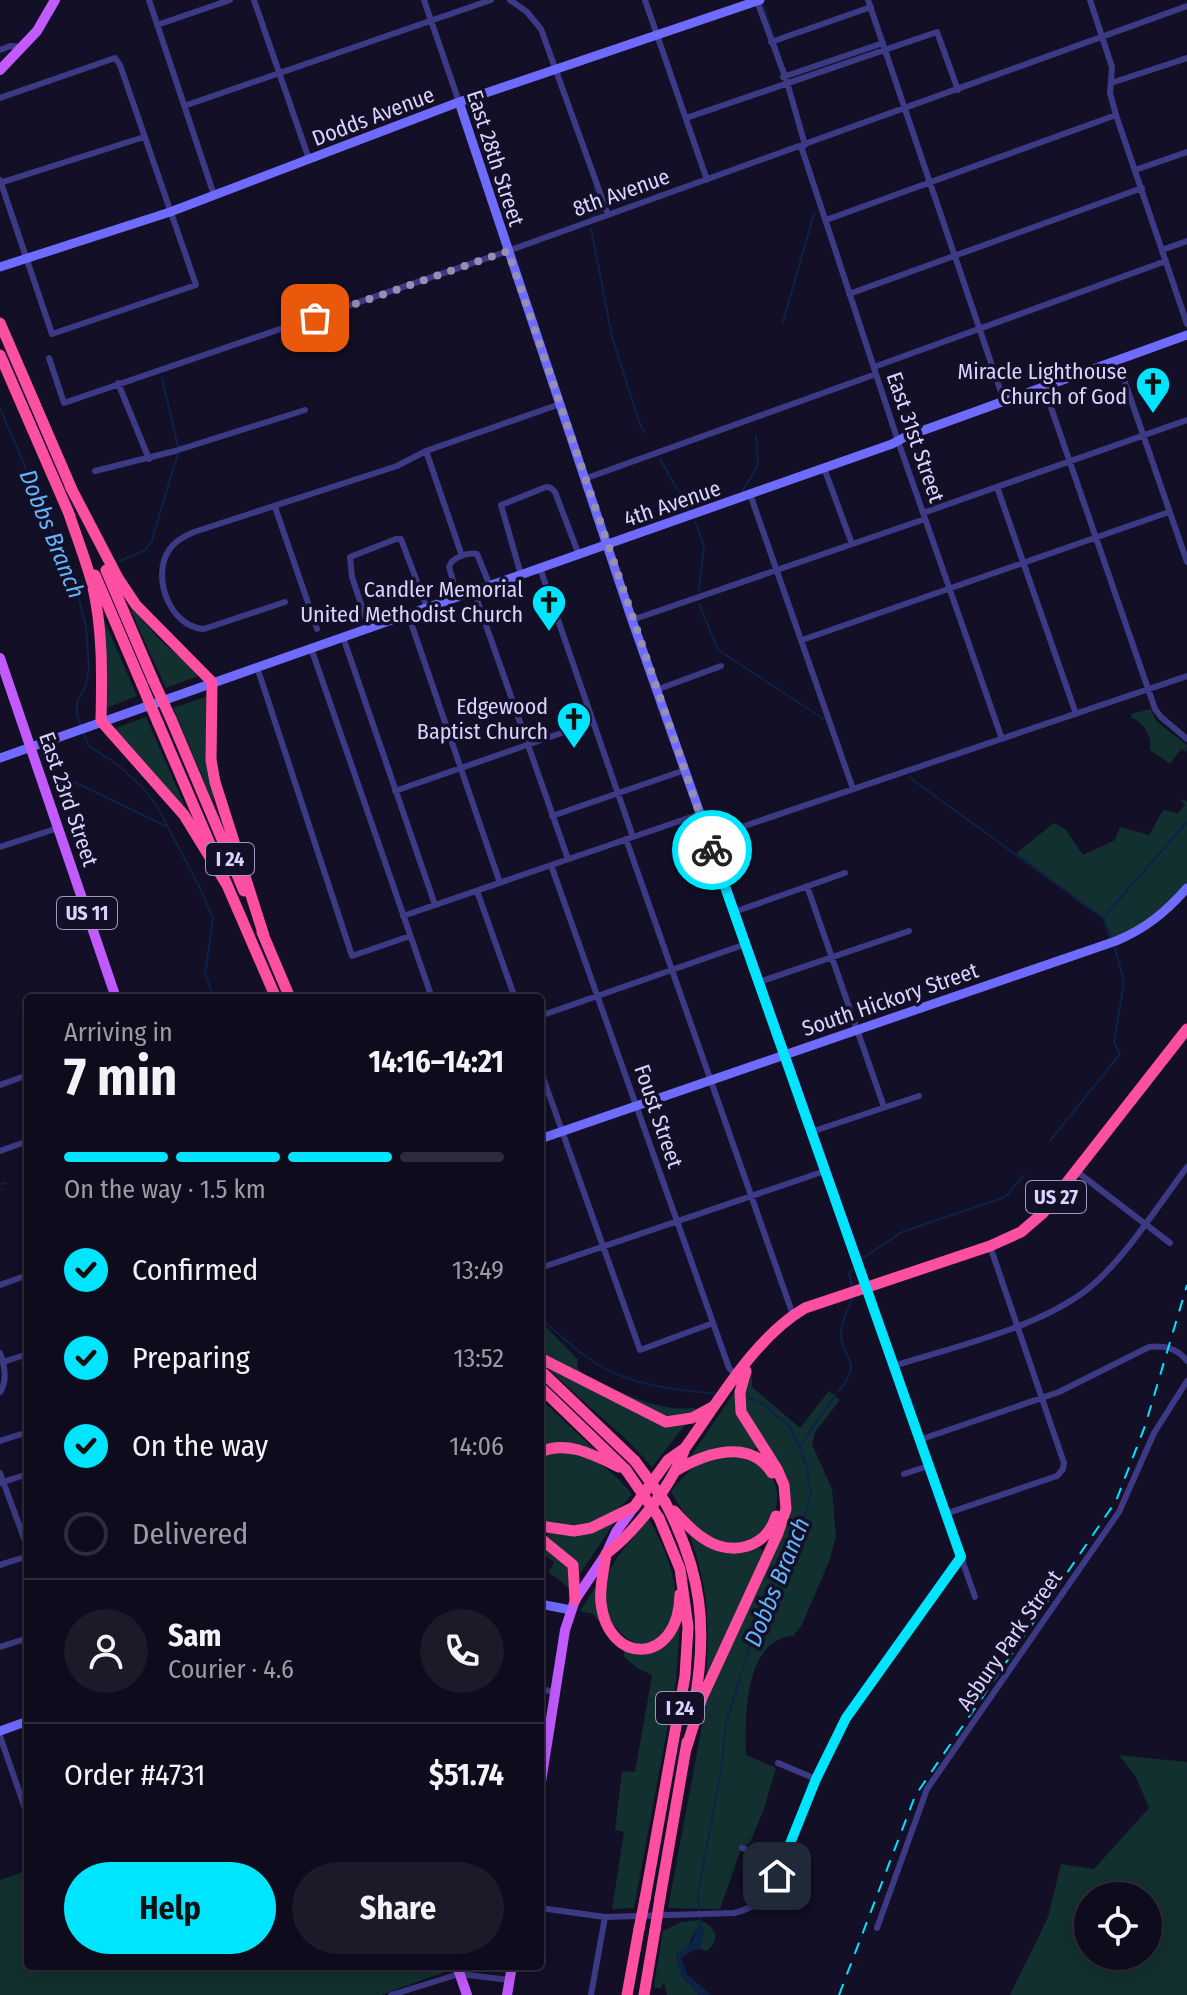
<!DOCTYPE html>
<html lang="en">
<head>
<meta charset="utf-8">
<style>
  body { margin:0; font-family:"Fira Sans Condensed",sans-serif; background:#1c1929; color:#f1f3f6; height:100vh; display:flex; flex-direction:column; font-size:30px; white-space:nowrap }
  * { box-sizing:border-box; margin:0 }
  p { font-size:26px; color:#9b9ba3 }
  .icon { flex:none; width:44px; height:44px; fill:none; stroke:currentColor; stroke-width:2; stroke-linecap:round; stroke-linejoin:round }
  .map { position:relative; flex:1; overflow:hidden }
  .sheet { position:absolute; left:24px; top:994px; width:520px; height:976px; display:flex; flex-direction:column; background:#0e0b1c; border-radius:8px; box-shadow:0 4px 20px #0003,0 0 0 2px #2e2b3b }
  .sheet>* { flex:none }
  .controls { position:absolute; left:1074px; top:1882px; display:grid; gap:16px }
  .controls a { display:grid; place-items:center; width:88px; height:88px; border-radius:50%; background:#0e0b1c; box-shadow:0 4px 20px #0003,0 0 0 2px #2e2b3b; font-size:40px }
  .pin { position:absolute; display:grid; place-items:center; width:68px; height:68px; color:#fff; margin:-34px; border-radius:16px; box-shadow:0 4px 12px #0006 }
  .courier { position:absolute; display:grid; place-items:center; width:80px; height:80px; margin:-40px; border:6px solid #00e5ff; border-radius:50%; background:#fff; color:#222; box-shadow:0 2px 10px #0007 }
  .summary em { font-style:normal; font-weight:700 }
  .summary div { display:flex; flex-direction:column-reverse }
  .summary { display:flex; align-items:center; justify-content:space-between; height:136px; padding:0 40px }
  h1 { font-size:52px; font-weight:700; line-height:60px }
  .bar { display:grid; grid-template-columns:repeat(4,1fr); gap:12px 8px; align-content:center; height:96px; padding:0 40px }
  .bar i { height:10px; border-radius:6px; background:#2e2b3b }
  .bar .current { background:#00e5ff }
  .bar p { grid-column:span 4 }
  .line { display:flex; align-items:center; gap:20px; padding:0 40px; border-top:2px solid #2e2b3b }
  .line div { flex:1 }
  .round { display:grid; place-items:center; flex:none; width:84px; height:84px; border-radius:42px; background:#1c1929 }
  ol { padding:0 40px; list-style:none }
  li { display:flex; align-items:center; gap:24px; height:88px }
  li p { margin-inline-start:auto }
  li .icon { padding:8px; border-radius:50%; background:#00e5ff; color:#111; stroke-width:4 }
  li:last-child { color:#9b9ba3 }
  li i { width:44px; height:44px; border:4px solid #2e2b3b; border-radius:50% }
  .action { display:flex; gap:16px; margin-top:auto; padding:16px 40px }
  .action a { flex:1; height:92px; border-radius:48px; background:#00e5ff; color:#111; font-size:32px; font-weight:700; line-height:92px; text-align:center }
  .action a+a { background:#1c1929; color:#f1f3f6 }
  .map>svg:first-child { display:block }
  .green { fill:#12302f; fill-rule:evenodd }
  .water { fill:#0c2248 }
  .lines { fill:none; stroke-linecap:round; stroke-linejoin:round }
  .stream { stroke:#0c2248; stroke-width:2 }
  .street { stroke:#3d3a85; stroke-width:6 }
  .secondary { stroke:#6f6bff; stroke-width:9 }
  .primary { stroke:#c25bff; stroke-width:10 }
  .highway { stroke:#ff4fa3; stroke-width:11 }
  .rail { stroke:#00e5ff; stroke-width:2; stroke-dasharray:12 10; stroke-linecap:butt }
  .highway-bridge { stroke:#ff4fa3; stroke-width:11 }
  .done { stroke:#948fb3; stroke-width:8; stroke-dasharray:0 14.4 }
  .route { stroke:#00e5ff; stroke-width:10 }
  .labels { text-anchor:middle; stroke-width:7; stroke-linejoin:round; paint-order:stroke }
  .shield { fill:#130f26; stroke:#9e99be; stroke-width:2 }
  .shield-label { font-size:20px; font-weight:bold; fill:#d9d4ff }
  .street-label { font-size:22px; fill:#d9d4ff; stroke:#130f26 }
  .poi-label { font-size:22px; fill:#d9d4ff; stroke:#130f26; text-anchor:end }
  .water-label { font-size:24px; font-style:italic; fill:#62b6ff; stroke:#130f26 }
</style>
</head>
<body>
<div class="map">
<svg width="1187" height="1995" viewBox="0 0 1187 1995">
  <rect width="100%" height="100%" fill="#130f26"/>
  <path class="green" d="M 99,608 L 137,696 L 106,708 L 107,674 Z
    M 134,610 L 160,640 L 195,670 L 198,676 L 166,688 L 131,611 Z
    M 206,697 L 207,762 L 215,798 L 212,800 L 173,708 Z
    M 1151,709 L 1156,721 L 1187,745 L 1186,752 L 1181,749 L 1170,764 L 1150,750 C 1152,736 1145,724 1132,718 L 1131,714 Z
    M 146,717 L 192,822 L 113,729 Z
    M 1183,799 L 1187,802 L 1187,885 L 1139,927 L 1110,940 L 1104,918 L 1016,853 L 1054,823 L 1065,829 L 1083,855 L 1115,840 L 1120,827 L 1149,835 L 1163,810 L 1178,813 L 1185,805 L 1181,801 Z
    M 540,1320 L 578,1360 L 577,1367 L 583,1374 C 619,1391 654,1412 695,1408 L 697,1413 L 668,1419 L 540,1354 Z
    M 553,1368 L 666,1426 L 686,1424 L 652,1467 L 629,1442 L 550,1371 Z
    M 752,1371 L 752,1387 L 800,1428 L 829,1391 L 840,1400 L 815,1432 L 812,1444 L 832,1489 L 836,1536 L 830,1559 L 802,1625 L 793,1636 C 744,1639 745,1719 746,1755 L 776,1768 L 763,1812 L 750,1842 L 740,1852 L 720,1909 L 668,1908 L 706,1704 L 789,1505 L 745,1409 L 745,1382 Z
    M 739,1385 L 737,1397 L 759,1445 L 752,1451 L 689,1459 Z
    M 540,1398 L 598,1453 L 540,1449 Z
    M 561,1450 C 595,1457 610,1468 632,1494 C 606,1527 578,1531 540,1521 L 540,1457 Z
    M 740,1454 C 749,1459 760,1463 767,1470 C 799,1509 750,1566 706,1535 C 690,1524 680,1508 671,1491 C 698,1459 700,1462 740,1454 Z
    M 618,1517 L 578,1577 L 572,1558 L 546,1537 L 549,1532 Z
    M 649,1519 C 670,1556 699,1624 644,1646 C 612,1638 595,1601 610,1570 C 619,1551 636,1535 649,1519 Z
    M 689,1533 L 701,1540 L 757,1546 L 765,1553 L 706,1678 C 710,1624 708,1585 689,1533 Z
    M 540,1543 L 569,1569 L 569,1588 L 548,1572 L 554,1562 L 540,1552 Z
    M 601,1578 L 601,1615 L 634,1651 C 661,1654 666,1645 680,1624 L 676,1682 L 634,1908 L 612,1909 L 624,1832 L 615,1830 L 622,1771 L 635,1772 L 652,1675 L 637,1668 L 624,1657 L 624,1652 L 593,1614 L 580,1611 Z
    M 1119,1755 L 1187,1762 L 1187,1995 L 1010,1995 L 1048,1917 L 1061,1864 L 1094,1869 L 1149,1808 L 1136,1777 ZM 1088,1896 L 1148,1896 L 1148,1956 L 1088,1956 Z
    M 28,1870 L 28,1966 L 443,1966 L 445,1972 L 381,1995 L 0,1995 L 0,1880 Z
    M 699,1920 C 715,1925 722,1939 707,1951 L 700,1949 L 704,1928 L 695,1929 L 688,1947 L 676,1956 L 682,1976 L 699,1995 L 667,1995 L 664,1983 L 661,1988 L 655,1988 L 654,1984 L 663,1931 L 681,1922 Z"/>
  <path class="water" d="M 700,1926 L 704,1928 L 700,1949 L 690,1952 L 681,1959 L 687,1974 L 711,1995 L 699,1995 C 689,1982 671,1969 679,1951 L 680,1953 L 692,1942 L 695,1929 Z"/>
  <g class="lines">
    <path class="stream" d="M 763,5 L 774,38
      M 776,44 L 781,58
      M 591,217 L 601,211 L 594,188
      M 591,228 L 612,337 L 640,424 L 645,433
      M 783,322 L 814,214
      M 162,378 L 178,447
      M 0,408 L 74,581 L 86,626 L 89,668 L 86,685 L 77,702 L 77,714 L 81,726
      M 660,459 L 689,510
      M 743,490 L 758,465 L 756,435
      M 695,521 L 704,546 L 699,591
      M 120,561 L 145,550 L 151,543 L 178,453
      M 699,604 L 718,650 L 824,719
      M 83,732 L 89,746 L 117,764 L 143,788 L 157,806 L 200,888 L 213,918 L 205,974 L 214,998
      M 909,777 L 1103,918 L 1111,936
      M 68,779 L 166,826
      M 1104,917 L 1187,822
      M 1050,1141 L 1120,1054 L 1114,1042 L 1124,982 L 1115,948
      M 0,1184 L 6,1183
      M 861,1259 L 902,1232 L 1005,1197 L 1024,1175
      M 852,1286 L 849,1273 L 855,1267
      M 540,1318 C 556,1332 571,1346 588,1358 C 625,1385 674,1390 718,1394
      M 839,1391 C 865,1359 840,1358 841,1333 C 841,1321 849,1308 853,1296
      M 800,1446 L 835,1395
      M 700,1926 L 698,1893 L 721,1771 L 726,1723 L 758,1620 L 773,1584 L 796,1547 L 811,1494 L 807,1466 L 791,1428 L 765,1405 L 744,1396"/>
    <path class="street" d="M 149,0 L 214,195
      M 254,0 L 309,159
      M 424,0 L 459,102
      M 510,0 L 527,12 L 541,29 L 608,215
      M 645,0 L 707,180
      M 868,0 L 1004,401
      M 1090,0 L 1112,67 L 1110,93 L 1116,115 L 1187,324
      M 757,1 L 787,82 L 805,145
      M 157,25 L 230,0
      M 771,42 L 871,7
      M 0,50 L 10,46 L 24,47
      M 783,77 L 883,43
      M 1111,83 L 1187,58
      M 0,98 L 115,58 L 120,65 L 196,285 L 52,334 L 0,180
      M 184,106 L 491,0
      M 686,118 L 937,32 L 958,90
      M 801,146 L 898,441 L 1002,739
      M 1135,170 L 1187,152
      M 0,183 L 144,137
      M 826,220 L 1116,115
      M 1162,250 L 1187,241
      M 849,294 L 1142,188
      M 49,358 L 64,403 L 508,251 L 1187,6
      M 1118,362 L 1187,562
      M 874,367 L 1166,261
      M 118,383 L 149,459
      M 1044,387 L 1155,709 L 1161,717 L 1187,739
      M 426,451 L 462,556
      M 824,468 L 852,544
      M 95,471 L 175,451 L 305,410
      M 584,479 L 876,374
      M 997,487 L 1076,714
      M 750,494 L 853,789
      M 275,507 L 317,629
      M 923,513 L 1187,420
      M 540,568 L 633,837
      M 521,575 L 501,505 L 546,487 L 551,488 L 555,492 L 579,555
      M 474,591 L 568,859
      M 458,597 L 449,567 C 452,557 468,552 477,554 L 490,586
      M 285,602 L 204,629 C 170,627 151,577 169,550 C 175,541 184,536 194,532 L 397,466 L 426,451 L 560,404
      M 408,614 L 500,883
      M 632,620 L 925,519
      M 369,628 L 352,577 L 350,557 L 396,539 L 401,539 L 427,608
      M 343,637 L 435,905
      M 802,640 L 1169,512
      M 311,648 L 432,998
      M 257,667 L 352,956 L 410,936
      M 656,690 L 721,666
      M 395,791 L 593,722
      M 552,816 L 685,770
      M 709,838 L 1187,676
      M 626,839 L 793,1315
      M 0,847 L 58,828
      M 551,865 L 729,1368 L 737,1377
      M 807,886 L 884,1107
      M 477,891 L 515,998
      M 734,912 L 845,873
      M 403,916 L 700,814
      M 759,982 L 909,931
      M 540,1016 L 746,944
      M 540,1069 L 640,1350 L 713,1323
      M 0,1085 L 28,1075
      M 811,1132 L 919,1096
      M 0,1151 L 28,1141
      M 1076,1171 L 1170,1243
      M 540,1268 L 825,1171
      M 0,1285 L 28,1275
      M 867,1288 L 975,1597
      M 0,1353 C 5,1366 8,1380 0,1392
      M 3,1362 L 28,1354
      M 894,1366 C 956,1346 1048,1326 1096,1282 C 1129,1252 1160,1203 1187,1167
      M 919,1440 L 1059,1392 L 1149,1347 C 1164,1345 1178,1349 1187,1361
      M 0,1441 L 28,1432
      M 0,1473 L 28,1549
      M 904,1474 L 928,1466
      M 0,1483 L 28,1474
      M 945,1514 L 1057,1476 L 1063,1469 L 1064,1463 L 990,1246
      M 0,1565 L 28,1556
      M 0,1647 L 28,1638
      M 540,1689 L 555,1692
      M 0,1736 L 28,1817
      M 778,1763 L 816,1779
      M 742,1848 L 782,1864
      M 540,1908 L 605,1917 L 734,1913 C 751,1909 761,1902 771,1889 L 816,1779 L 846,1718 L 961,1557
      M 877,1928 L 927,1789 L 1119,1512 L 1154,1433 L 1187,1381
      M 391,1995 L 459,1974 L 510,1980
      M 591,1995 L 605,1917"/>
    <path class="secondary" d="M 459,102 L 632,620 L 867,1288
      M 0,267 L 170,212 L 459,102 L 760,0
      M 0,758 L 892,444 L 905,437 L 1187,335
      M 540,1139 L 1116,941 C 1145,929 1166,912 1187,888
      M 540,1604 L 571,1610
      M 0,1731 L 28,1721"/>
    <path class="primary" d="M 0,70 L 37,31 L 55,0
      M 0,658 L 116,998
      M 540,1788 L 565,1630 L 575,1600 L 606,1554 L 616,1532 L 634,1507
      M 457,1966 L 467,1995
      M 507,1995 L 512,1966"/>
    <path class="highway" d="M 0,323 L 73,492
      M 0,355 L 70,516
      M 70,486 L 118,578 L 136,605 L 212,682 L 211,760 L 215,782 L 264,936
      M 68,511 C 76,535 85,558 92,583 C 103,629 102,674 101,721 L 184,815 L 227,885
      M 106,570 L 153,680
      M 95,575 L 142,685
      M 171,719 L 244,891
      M 158,723 L 213,851
      M 224,878 L 276,998
      M 262,932 L 290,998
      M 540,1358 L 666,1422 L 692,1418 L 714,1406
      M 540,1370 L 635,1461
      M 540,1387 L 626,1470
      M 540,1452 C 567,1440 594,1455 619,1467
      M 677,1470 C 706,1453 750,1438 772,1473
      M 665,1502 C 702,1572 708,1628 694,1706
      M 674,1511 C 683,1521 692,1531 703,1538 C 730,1557 766,1549 776,1516
      M 540,1526 L 574,1531 L 591,1528 L 634,1507 L 668,1460 L 685,1448 C 719,1401 755,1337 805,1308 L 990,1246 L 1021,1232 L 1043,1213 L 1187,1029
      M 540,1538 L 573,1565 L 575,1600
      M 680,1594 C 679,1666 608,1666 601,1603 C 599,1588 604,1570 606,1554 C 636,1531 673,1484 685,1448
      M 686,1749 L 702,1698 L 778,1533 L 786,1509 L 784,1485 L 777,1469 L 741,1412 L 740,1392 L 746,1371
      M 660,1898 L 687,1742
      M 645,1899 L 685,1676 L 688,1627 L 680,1569 L 659,1518
      M 627,1995 L 639,1929
      M 644,1995 L 655,1930"/>
    <path class="rail" d="M 839,1995 L 915,1796 L 1116,1501 L 1145,1426 L 1187,1285"/>
    <path class="highway-bridge" d="M 153,680 L 171,719
      M 142,685 L 158,723
      M 635,1461 L 665,1502
      M 626,1470 L 659,1518
      M 639,1929 L 645,1899
      M 655,1930 L 660,1898"/>
  </g>
  <g class="lines">
    <path class="done" d="M 315,318 L 508,251 L 712,850"/>
    <path class="route" d="M 712,850 L 961,1557 L 846,1718 L 816,1779 L 777,1876"/>
  </g>
  <defs>
    <g id="church-pin" transform="scale(1.8)"><path d="M0 17L-7.5 6A9.5 9.5 0 1 1 7.5 6Z" fill="#00e5ff" stroke="#130f26"/><path d="M-1.2-6h2.4v3.5h3.3v2.4h-3.3V6h-2.4V-.1h-3.3v-2.4h3.3Z" fill="#111"/></g>
  </defs>
  <g fill-rule="evenodd">
    <use href="#church-pin" x="1153" y="384"/>
    <use href="#church-pin" x="549" y="602"/>
    <use href="#church-pin" x="574" y="719"/>
  </g>
  <g class="labels">
    <g class="shield">
      <rect x="206" y="843" width="48" height="32" rx="6"/>
      <rect x="57" y="897" width="60" height="32" rx="6"/>
      <rect x="1026" y="1181" width="60" height="32" rx="6"/>
      <rect x="656" y="1692" width="48" height="32" rx="6"/>
    </g>
    <g class="shield-label">
      <text x="230" y="866">I 24</text>
      <text x="87" y="920">US 11</text>
      <text x="1056" y="1204">US 27</text>
      <text x="680" y="1715">I 24</text>
    </g>
    <g class="street-label">
      <text transform="translate(373 116) rotate(-21)" y="8">Dodds Avenue</text>
      <text transform="translate(496 158) rotate(72)" y="8">East 28th Street</text>
      <text transform="translate(621 192) rotate(-20)" y="8">8th Avenue</text>
      <text transform="translate(916 437) rotate(71)" y="8">East 31st Street</text>
      <text transform="translate(672 503) rotate(-19)" y="8">4th Avenue</text>
      <text transform="translate(69 799) rotate(71)" y="8">East 23rd Street</text>
      <text transform="translate(890 999) rotate(-19)" y="8">South Hickory Street</text>
      <text transform="translate(659 1116) rotate(71)" y="8">Foust Street</text>
      <text transform="translate(1009 1640) rotate(-55)" y="8">Asbury Park Street</text>
    </g>
    <g class="poi-label">
      <text x="1127" y="379">Miracle Lighthouse<tspan x="1127" dy="25">Church of God</tspan></text>
      <text x="523" y="597">Candler Memorial<tspan x="523" dy="25">United Methodist Church</tspan></text>
      <text x="548" y="714">Edgewood<tspan x="548" dy="25">Baptist Church</tspan></text>
    </g>
    <g class="water-label">
      <text transform="translate(52 534) rotate(68)" y="8">Dobbs Branch</text>
      <text transform="translate(777 1582) rotate(-68)" y="8">Dobbs Branch</text>
    </g>
  </g>
</svg>
<div class="controls">
<a><svg class="icon" aria-label="locate" viewBox="0 0 24 24"><circle cx="12" cy="12" r="6"/><path d="M12 2v4M12 18v4M2 12h4M18 12h4"/></svg></a>
</div>
<div class="pin" style="left:315px;top:318px;background:#ea580c"><svg class="icon" aria-label="bag" viewBox="0 0 24 24"><path d="M5 8h14l-1 12H6zM9 8a3 3 0 0 1 6 0"/></svg></div>
<div class="pin" style="left:777px;top:1876px;background:#1f2937"><svg class="icon" aria-label="home" viewBox="0 0 24 24"><path d="M3 11l9-7 9 7M6 9v11h12V9"/></svg></div>
<div class="courier" style="left:712px;top:850px"><svg class="icon" aria-label="bike" viewBox="0 0 24 24"><circle cx="6" cy="16" r="4"/><circle cx="18" cy="16" r="4"/><path d="M6 16l4-8h5l3 8M10 8l3 8H6M13 5h3"/></svg></div>
<section class="sheet">
<div class="summary"><div><h1>7 min</h1><p>Arriving in</p></div><em>14:16–14:21</em></div>
<div class="bar"><i class="current"></i><i class="current"></i><i class="current"></i><i></i><p>On the way · 1.5 km</p></div>
<ol>
<li><svg class="icon" aria-label="check" viewBox="0 0 24 24"><path d="M5 12l5 5 9-10"/></svg>Confirmed<p>13:49</p></li>
<li><svg class="icon" aria-label="check" viewBox="0 0 24 24"><path d="M5 12l5 5 9-10"/></svg>Preparing<p>13:52</p></li>
<li><svg class="icon" aria-label="check" viewBox="0 0 24 24"><path d="M5 12l5 5 9-10"/></svg>On the way<p>14:06</p></li>
<li><i></i>Delivered</li>
</ol>
<div class="line" style="height:144px"><a class="round"><svg class="icon" aria-label="person" viewBox="0 0 24 24"><circle cx="12" cy="8" r="4"/><path d="M4 21q1-7 8-7t8 7"/></svg></a><div><b>Sam</b><p>Courier · 4.6</p></div><a class="round"><svg class="icon" aria-label="phone" viewBox="0 0 24 24"><path d="M5 4h4l2 5-3 2q2 4 5 5l2-3 5 2v4C11 20 4 13 5 4z"/></svg></a></div>
<div class="line" style="height:104px"><div>Order #4731</div><b>$51.74</b></div>
<div class="action"><a>Help</a><a>Share</a></div>
</section>
</div>
</body>
</html>
